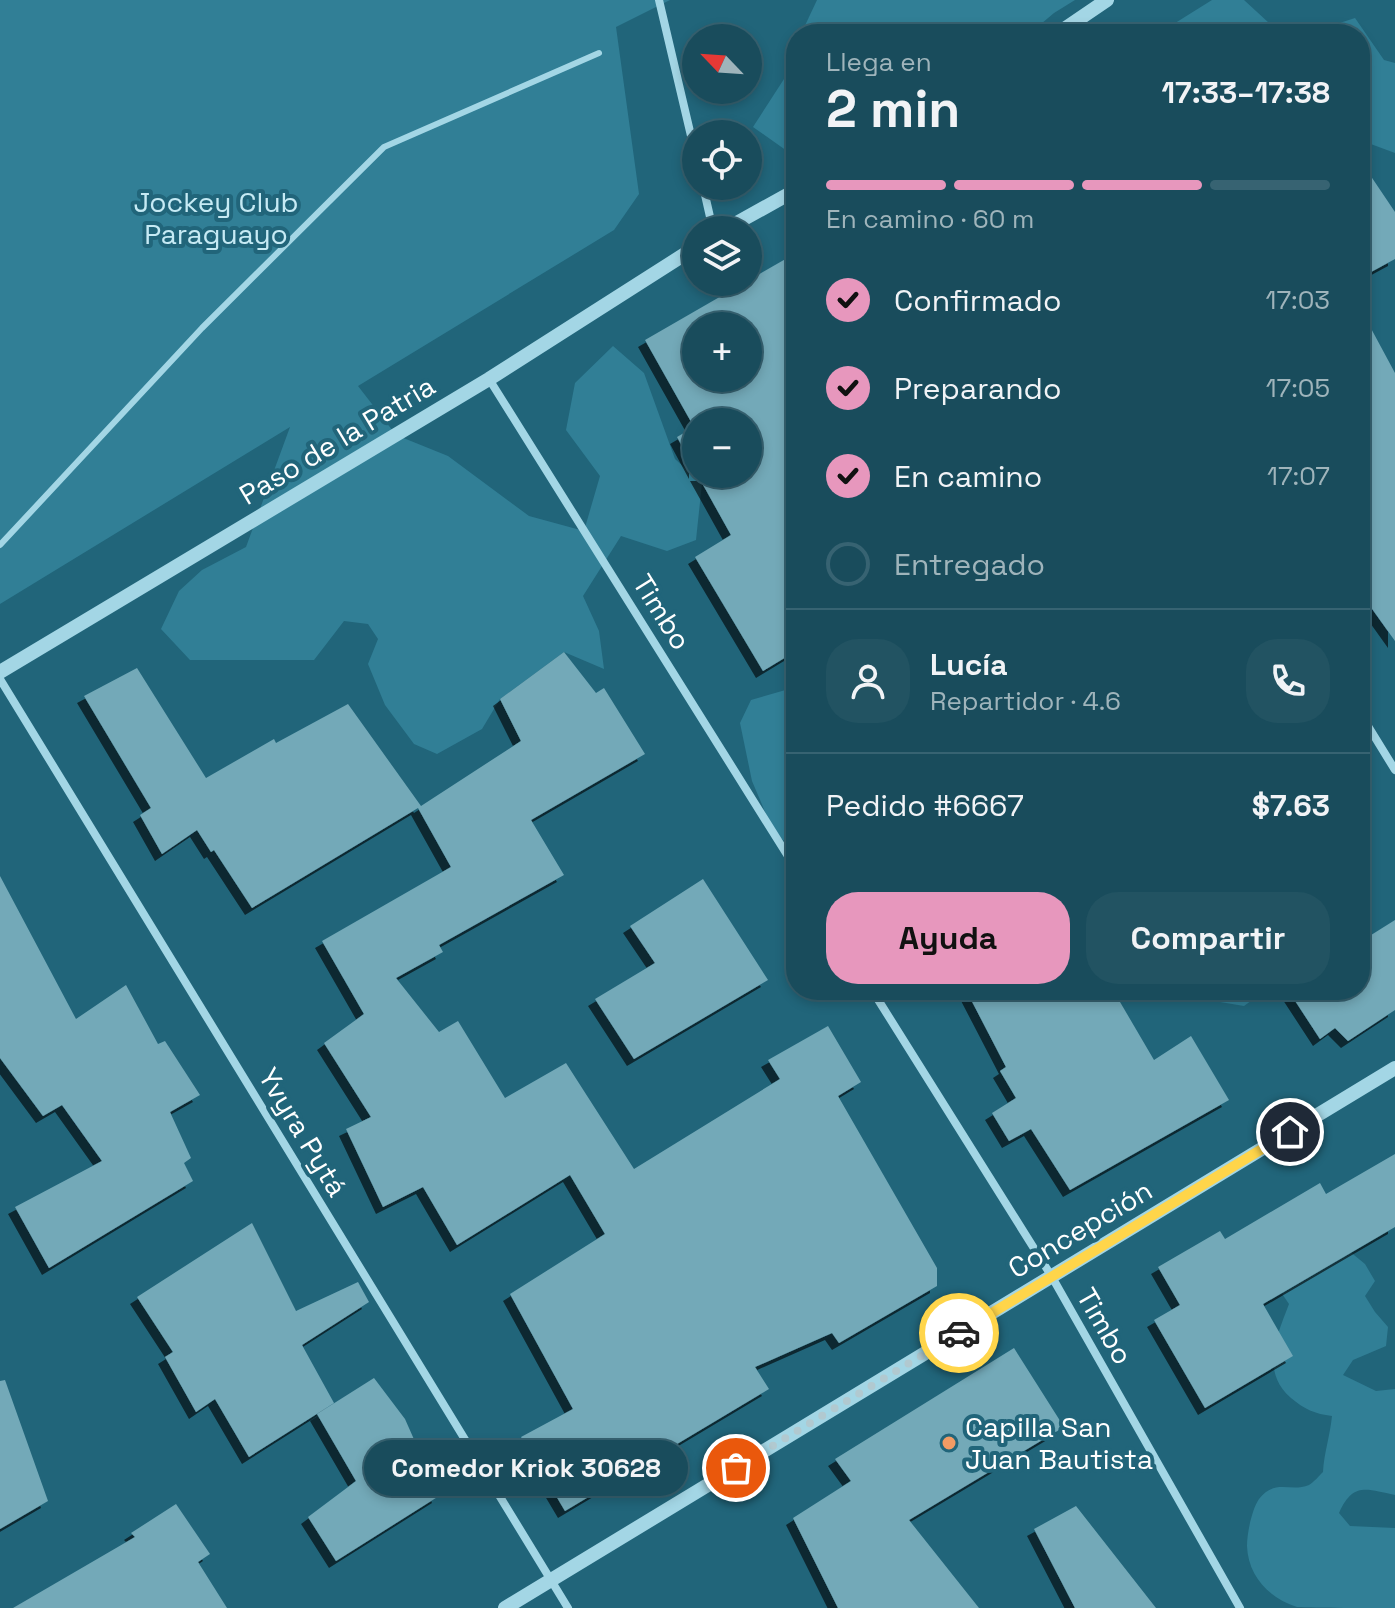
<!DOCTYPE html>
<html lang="es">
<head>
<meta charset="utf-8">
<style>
  body { margin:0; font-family:"Space Grotesk",sans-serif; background:#225362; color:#f1f3f6; height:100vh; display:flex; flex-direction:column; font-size:30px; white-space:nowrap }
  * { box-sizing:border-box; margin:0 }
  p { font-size:26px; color:#9fb4bb }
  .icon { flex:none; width:44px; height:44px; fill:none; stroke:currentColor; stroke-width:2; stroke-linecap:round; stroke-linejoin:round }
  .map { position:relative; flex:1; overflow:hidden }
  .details { position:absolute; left:786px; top:24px; width:584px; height:976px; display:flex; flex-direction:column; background:#194c5c; border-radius:32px; box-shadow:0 4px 12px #0003,0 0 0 2px #376372 }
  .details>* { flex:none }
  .needle { width:52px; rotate:295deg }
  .buttons { position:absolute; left:682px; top:24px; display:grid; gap:16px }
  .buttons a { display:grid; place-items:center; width:80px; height:80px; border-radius:50%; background:#194c5c; box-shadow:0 4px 12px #0003,0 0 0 2px #376372; font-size:40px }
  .pin { position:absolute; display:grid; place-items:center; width:68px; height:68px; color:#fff; margin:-34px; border:4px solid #fff; border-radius:50%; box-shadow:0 2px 8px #0007 }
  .courier { position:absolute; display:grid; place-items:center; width:80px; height:80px; margin:-40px; border:6px solid #ffd54a; border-radius:50%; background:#fff; color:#222; box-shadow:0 2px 10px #0007 }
  .bubble { position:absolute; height:56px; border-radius:28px; background:#194c5c; box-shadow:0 4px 12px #0003,0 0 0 2px #376372; font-size:26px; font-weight:800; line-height:56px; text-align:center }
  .summary em { font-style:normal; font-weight:800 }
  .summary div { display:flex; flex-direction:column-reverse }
  .summary { display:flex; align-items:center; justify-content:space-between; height:136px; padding:0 40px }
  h1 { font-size:52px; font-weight:800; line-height:60px }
  .bar { display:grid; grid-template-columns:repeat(4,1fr); gap:12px 8px; align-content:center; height:96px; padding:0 40px }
  .bar i { height:10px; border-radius:6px; background:#376372 }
  .bar .selected { background:#e797bd }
  .bar p { grid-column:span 4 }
  .line { display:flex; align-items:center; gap:20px; padding:0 40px; border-top:2px solid #376372 }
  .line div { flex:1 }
  .round { display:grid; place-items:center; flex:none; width:84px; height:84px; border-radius:32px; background:#225362 }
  ol { padding:0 40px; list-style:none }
  li { display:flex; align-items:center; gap:24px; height:88px }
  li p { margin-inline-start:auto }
  li .icon { padding:8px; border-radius:50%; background:#e797bd; color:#111; stroke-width:4 }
  li:last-child { color:#9fb4bb }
  li i { width:44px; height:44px; border:4px solid #376372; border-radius:50% }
  .button { display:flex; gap:16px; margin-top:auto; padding:16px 40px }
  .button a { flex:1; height:92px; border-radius:32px; background:#e797bd; color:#111; font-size:32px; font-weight:800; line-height:92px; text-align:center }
  .button a+a { background:#225362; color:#f1f3f6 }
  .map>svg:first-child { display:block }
  .green { fill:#317f96 }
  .building { fill:#73a9b8; fill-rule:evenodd; filter:url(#shadow) }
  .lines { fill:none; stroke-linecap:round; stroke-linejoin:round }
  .service { stroke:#a3d6e5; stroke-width:6 }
  .minor { stroke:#a3d6e5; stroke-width:8 }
  .tertiary { stroke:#a3d6e5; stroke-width:14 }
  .done { stroke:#b1c9d0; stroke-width:8; stroke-dasharray:0 14.4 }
  .route { stroke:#ffd54a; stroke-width:10 }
  .poi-dot { fill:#f29b64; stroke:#21657a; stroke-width:3 }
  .labels { text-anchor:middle; stroke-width:8; stroke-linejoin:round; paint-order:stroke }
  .park-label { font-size:28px; fill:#c6eaf4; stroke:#21657a }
  .street-label { font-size:28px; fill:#fff; stroke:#21657a }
  .poi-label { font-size:28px; fill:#fff; stroke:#21657a; text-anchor:start }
</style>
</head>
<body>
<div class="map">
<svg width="1395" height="1608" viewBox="0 0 1395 1608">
  <defs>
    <filter id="shadow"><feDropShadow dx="-7" dy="7" stdDeviation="0" flood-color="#0009"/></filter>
  </defs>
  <rect width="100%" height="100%" fill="#21657a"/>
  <path class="green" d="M 0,0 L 670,0 L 616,27 L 639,194 L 614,230 L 358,386 L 396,435 L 448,456 L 529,516 L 584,531 L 600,476 L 566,430 L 575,383 L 613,346 L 644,373 L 675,459 L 702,483 L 696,540 L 667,551 L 621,536 L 583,596 L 599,631 L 604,669 L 564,652 L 500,699 L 482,729 L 437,754 L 414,744 L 385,705 L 368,664 L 378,639 L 368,624 L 344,621 L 314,660 L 190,660 L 161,629 L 179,591 L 202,570 L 246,547 L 290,427 L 0,604 Z
    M 817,0 L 1075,0 L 1054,13 L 1029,34 L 801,34 Z
    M 1212,0 L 1244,0 L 1281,34 L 1170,34 L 1164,30 Z
    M 1355,18 L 1384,60 L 1395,63 L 1395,153 L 1360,140 L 1360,34 L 1306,34 Z
    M 796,47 L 796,154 L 787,151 L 753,127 L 784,79 Z
    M 796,687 L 796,850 L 774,833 L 752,781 L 740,723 L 751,700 Z
    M 1197,990 L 1266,990 L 1244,1006 L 1202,999 Z
    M 1337,1241 L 1365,1264 L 1375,1281 L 1365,1296 L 1375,1312 L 1388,1327 L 1386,1346 L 1353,1360 L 1343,1375 L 1376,1391 L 1395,1389 L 1395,1495 C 1366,1489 1353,1482 1339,1513 L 1350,1526 L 1395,1528 L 1395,1608 C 1374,1608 1313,1608 1297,1607 C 1269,1598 1248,1576 1247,1546 C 1247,1533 1252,1509 1259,1499 C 1276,1478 1290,1493 1309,1485 C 1314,1482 1319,1476 1323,1472 C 1324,1453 1330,1436 1332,1416 C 1315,1414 1304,1409 1291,1398 C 1260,1371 1277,1336 1289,1304 L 1268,1273 Z"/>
  <path class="building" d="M 1360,160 L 1395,212 L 1395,259 L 1360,278 Z
    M 796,253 L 796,651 L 763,671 L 695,557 L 731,535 L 697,474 L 748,474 L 748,422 L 696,422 L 696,472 L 677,437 L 694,427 L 645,340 ZM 696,326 L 748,326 L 748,378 L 696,378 Z
    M 1360,308 L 1395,373 L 1395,641 L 1360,592 Z
    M 564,652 L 596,693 L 604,688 L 645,754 L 531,820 L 564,875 L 439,945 L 443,952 L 396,978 L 439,1032 L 458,1021 L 505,1098 L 566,1063 L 634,1169 L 780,1079 L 768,1060 L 828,1026 L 861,1082 L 838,1096 L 937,1268 L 937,1286 L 839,1343 L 832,1333 L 755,1367 L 769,1389 L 565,1511 L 521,1437 L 573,1409 L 510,1294 L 605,1234 L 570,1175 L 457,1245 L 423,1187 L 383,1207 L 346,1129 L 371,1117 L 324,1043 L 364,1014 L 322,941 L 451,867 L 418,808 L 252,908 L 214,850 L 211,852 L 197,830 L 162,854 L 140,815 L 151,808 L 84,696 L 137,668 L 206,778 L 274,739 L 276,743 L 348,704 L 421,806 L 521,741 L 500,699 Z
    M 0,876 L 76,1019 L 126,985 L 158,1044 L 165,1041 L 200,1095 L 170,1112 L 191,1158 L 184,1163 L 193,1181 L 49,1268 L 15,1207 L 102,1161 L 62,1105 L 43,1116 L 0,1058 Z
    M 703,879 L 768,980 L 634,1059 L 595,999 L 655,963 L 630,926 Z
    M 1395,920 L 1395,1010 L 1348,1041 L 1335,1028 L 1320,1039 L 1288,990 L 1360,990 L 1360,942 Z
    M 966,990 L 1113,990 L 1154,1060 L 1191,1036 L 1229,1100 L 1070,1190 L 1031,1129 L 1009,1141 L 992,1113 L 1016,1098 L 1000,1071 L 1006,1067 Z
    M 1395,1154 L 1395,1227 L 1263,1304 L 1293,1356 L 1205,1408 L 1154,1320 L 1180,1305 L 1158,1267 L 1220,1231 L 1225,1239 L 1320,1183 L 1326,1194 Z
    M 252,1223 L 296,1311 L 358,1282 L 369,1302 L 302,1345 L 334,1403 L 249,1457 L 215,1399 L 196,1412 L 165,1357 L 173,1352 L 137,1297 Z
    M 1014,1348 L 1064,1427 L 909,1520 L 979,1608 L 838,1608 L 793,1518 L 851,1481 L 835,1459 Z
    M 374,1378 L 405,1419 L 439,1496 L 336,1561 L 308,1517 L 356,1481 L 317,1414 Z
    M 5,1380 L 48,1501 L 0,1529 L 0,1381 Z
    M 176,1504 L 210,1554 L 198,1562 L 227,1608 L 13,1608 L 135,1537 L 131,1533 Z
    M 1076,1506 L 1156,1608 L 1075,1608 L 1034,1529 Z"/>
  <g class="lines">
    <path class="service" d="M 0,545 L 202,328 L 384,147 L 599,53"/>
    <path class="minor" d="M 659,0 L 696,157
      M 703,186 L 713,230
      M 489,379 L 796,869
      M 0,679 L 568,1608
      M 1360,713 L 1395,770
      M 872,990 L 1052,1277 L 1240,1608"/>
    <path class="tertiary" d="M 1057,34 L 1107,0
      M 724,230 L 796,190
      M 0,672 L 489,379 L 696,247
      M 505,1608 L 1395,1068"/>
  </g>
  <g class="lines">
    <path class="done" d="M 736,1468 L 959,1333"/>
    <path class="route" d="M 959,1333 L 1290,1132"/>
  </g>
  <circle class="poi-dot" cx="949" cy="1443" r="8"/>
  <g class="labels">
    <g class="park-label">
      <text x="216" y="212">Jockey Club<tspan x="216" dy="32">Paraguayo</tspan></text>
    </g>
    <g class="street-label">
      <text transform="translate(337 440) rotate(-31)" y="10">Paso de la Patria</text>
      <text transform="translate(662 612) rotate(58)" y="10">Timbo</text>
      <text transform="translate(303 1132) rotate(59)" y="10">Yvyra Pytá</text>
      <text transform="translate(1080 1229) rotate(-31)" y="10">Concepción</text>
      <text transform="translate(1105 1326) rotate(60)" y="10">Timbo</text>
    </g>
    <g class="poi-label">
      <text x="965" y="1437">Capilla San<tspan x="965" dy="32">Juan Bautista</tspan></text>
    </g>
  </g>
</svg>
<div class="buttons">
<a><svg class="needle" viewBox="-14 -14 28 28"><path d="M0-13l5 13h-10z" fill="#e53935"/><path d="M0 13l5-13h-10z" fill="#9fb4bb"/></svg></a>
<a><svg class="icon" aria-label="locate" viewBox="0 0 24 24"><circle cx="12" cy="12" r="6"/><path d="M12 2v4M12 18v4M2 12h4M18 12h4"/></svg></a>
<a><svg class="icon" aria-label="layers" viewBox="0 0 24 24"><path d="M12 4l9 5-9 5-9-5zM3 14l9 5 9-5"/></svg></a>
<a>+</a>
<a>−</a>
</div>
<div class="pin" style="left:736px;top:1468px;background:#ea580c"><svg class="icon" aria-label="bag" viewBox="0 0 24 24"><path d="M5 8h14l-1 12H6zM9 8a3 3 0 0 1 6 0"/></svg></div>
<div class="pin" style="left:1290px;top:1132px;background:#1f2937"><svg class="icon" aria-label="home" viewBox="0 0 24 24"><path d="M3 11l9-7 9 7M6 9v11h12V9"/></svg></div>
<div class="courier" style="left:959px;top:1333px"><svg class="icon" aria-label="car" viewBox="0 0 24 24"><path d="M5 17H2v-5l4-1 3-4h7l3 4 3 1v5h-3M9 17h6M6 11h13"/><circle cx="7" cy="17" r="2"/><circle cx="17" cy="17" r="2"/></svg></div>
<div class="bubble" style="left:364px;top:1440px;width:324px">Comedor Kriok 30628</div>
<section class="details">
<div class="summary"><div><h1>2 min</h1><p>Llega en</p></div><em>17:33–17:38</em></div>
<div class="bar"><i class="selected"></i><i class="selected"></i><i class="selected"></i><i></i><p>En camino · 60 m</p></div>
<ol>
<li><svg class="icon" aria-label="check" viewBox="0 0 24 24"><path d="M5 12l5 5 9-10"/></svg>Confirmado<p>17:03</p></li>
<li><svg class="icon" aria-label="check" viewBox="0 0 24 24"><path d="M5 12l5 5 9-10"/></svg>Preparando<p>17:05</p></li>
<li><svg class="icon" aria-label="check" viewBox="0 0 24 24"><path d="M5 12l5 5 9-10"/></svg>En camino<p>17:07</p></li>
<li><i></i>Entregado</li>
</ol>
<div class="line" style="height:144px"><a class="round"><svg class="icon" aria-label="person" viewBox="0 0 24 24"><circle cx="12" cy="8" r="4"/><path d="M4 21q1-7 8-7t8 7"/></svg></a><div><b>Lucía</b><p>Repartidor · 4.6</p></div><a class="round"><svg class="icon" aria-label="phone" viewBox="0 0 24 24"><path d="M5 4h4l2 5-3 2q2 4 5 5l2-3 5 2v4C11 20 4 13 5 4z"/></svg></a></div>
<div class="line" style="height:104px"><div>Pedido #6667</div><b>$7.63</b></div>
<div class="button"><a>Ayuda</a><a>Compartir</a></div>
</section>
</div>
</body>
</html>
